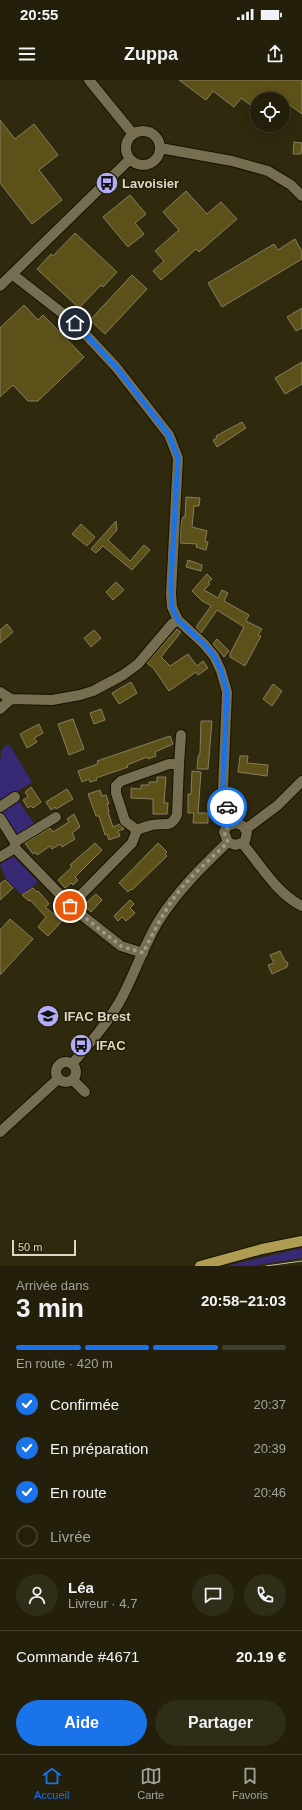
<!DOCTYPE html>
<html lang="fr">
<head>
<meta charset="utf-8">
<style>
  body { margin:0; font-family:Arial,sans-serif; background:#2f2c18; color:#f1f3f6; height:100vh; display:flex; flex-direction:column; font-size:15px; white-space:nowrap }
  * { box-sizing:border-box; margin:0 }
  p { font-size:13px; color:#a3a29c }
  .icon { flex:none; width:22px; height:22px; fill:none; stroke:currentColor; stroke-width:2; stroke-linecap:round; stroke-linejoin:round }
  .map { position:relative; height:1186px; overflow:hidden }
  .side { display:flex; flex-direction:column; background:#231f0a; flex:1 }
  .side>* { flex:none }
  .tools { position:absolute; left:250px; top:12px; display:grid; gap:8px }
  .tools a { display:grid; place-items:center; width:40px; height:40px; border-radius:50%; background:#231f0a; box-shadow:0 2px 10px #0003,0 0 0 1px #403d2b; font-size:20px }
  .scale { position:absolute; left:12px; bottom:10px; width:64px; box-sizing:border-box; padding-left:4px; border:2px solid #dbd8c8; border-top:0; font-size:11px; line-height:14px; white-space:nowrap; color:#dbd8c8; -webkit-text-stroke:3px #252005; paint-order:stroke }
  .pin { position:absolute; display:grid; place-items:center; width:34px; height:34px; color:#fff; margin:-17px; border:2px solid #fff; border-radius:50%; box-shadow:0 1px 4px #0007 }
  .courier { position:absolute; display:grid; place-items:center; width:40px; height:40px; margin:-20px; border:3px solid #1a73e8; border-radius:50%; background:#fff; color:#222; box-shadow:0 1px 5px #0007 }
  .headline em { font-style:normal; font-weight:600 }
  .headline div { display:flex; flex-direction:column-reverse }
  .headline { display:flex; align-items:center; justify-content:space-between; height:68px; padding:0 16px }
  h1 { font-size:26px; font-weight:600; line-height:30px }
  .bar { display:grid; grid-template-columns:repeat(4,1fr); gap:6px 4px; align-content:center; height:48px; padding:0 16px }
  .bar i { height:5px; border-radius:3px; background:#403d2b }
  .bar .selected { background:#1a73e8 }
  .bar p { grid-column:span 4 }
  .line { display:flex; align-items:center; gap:10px; padding:0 16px; border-top:1px solid #403d2b }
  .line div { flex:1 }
  .round { display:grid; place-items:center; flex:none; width:42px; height:42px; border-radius:21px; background:#2f2c18 }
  ol { padding:0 16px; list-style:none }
  li { display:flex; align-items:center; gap:12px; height:44px }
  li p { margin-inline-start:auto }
  li .icon { padding:4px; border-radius:50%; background:#1a73e8; color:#fff; stroke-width:4 }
  li:last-child { color:#a3a29c }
  li i { width:22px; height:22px; border:2px solid #403d2b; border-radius:50% }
  .button { display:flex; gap:8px; margin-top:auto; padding:8px 16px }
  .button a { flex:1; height:46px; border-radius:24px; background:#1a73e8; color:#fff; font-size:16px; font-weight:600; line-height:46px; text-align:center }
  .button a+a { background:#2f2c18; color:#f1f3f6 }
  .status { display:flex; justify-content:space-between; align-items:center; height:28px; padding:0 20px; background:#231f0a; direction:ltr }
  .status svg { height:11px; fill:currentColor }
  header { display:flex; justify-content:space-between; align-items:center; height:52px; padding:0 16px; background:#231f0a; font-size:18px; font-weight:600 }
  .tabs { display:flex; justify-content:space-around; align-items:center; height:56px; border-top:1px solid #403d2b; background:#231f0a; font-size:11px; color:#a3a29c }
  .tabs a { display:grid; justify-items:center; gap:2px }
  .tabs .selected { color:#1a73e8 }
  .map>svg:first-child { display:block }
  .green { fill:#382974 }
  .building { fill:#5d511a; stroke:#857f61 }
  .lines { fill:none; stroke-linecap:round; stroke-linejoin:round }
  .minor-casing { stroke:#171200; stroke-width:12 }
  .tertiary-casing { stroke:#171200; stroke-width:12 }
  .primary-casing { stroke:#171200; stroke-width:12 }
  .minor { stroke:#756e51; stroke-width:10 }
  .tertiary { stroke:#756e51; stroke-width:10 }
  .primary { stroke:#ae9d52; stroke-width:10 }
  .tram { stroke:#c1bdac; stroke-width:1 }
  .done { stroke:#9f9b87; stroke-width:4; stroke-dasharray:0 7.2 }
  .route { stroke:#1a73e8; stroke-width:5 }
  .labels { text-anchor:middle; stroke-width:3; stroke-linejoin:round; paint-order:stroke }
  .poi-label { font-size:13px; font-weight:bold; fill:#dbd8c8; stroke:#252005; text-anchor:start }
</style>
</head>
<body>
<div class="status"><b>20:55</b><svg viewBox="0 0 49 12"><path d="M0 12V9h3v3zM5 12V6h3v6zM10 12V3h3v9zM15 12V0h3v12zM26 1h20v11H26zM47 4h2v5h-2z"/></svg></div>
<header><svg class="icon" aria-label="menu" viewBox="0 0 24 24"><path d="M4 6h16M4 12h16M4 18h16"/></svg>Zuppa<svg class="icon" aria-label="share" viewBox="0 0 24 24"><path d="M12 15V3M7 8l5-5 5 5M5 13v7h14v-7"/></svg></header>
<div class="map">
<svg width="302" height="1186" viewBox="0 0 302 1186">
  <rect width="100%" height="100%" fill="#2f290e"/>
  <path class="green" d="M 9,664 L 32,702 L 0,723 L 0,681 L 2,669 Z
    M 18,720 L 35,745 L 18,756 L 15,755 L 2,733 L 2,730 Z
    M 13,776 L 38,802 L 22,815 L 6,799 L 0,784 Z
    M 302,1168 L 302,1178 L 251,1186 L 226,1186 Z"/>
  <path class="building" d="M 179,0 L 302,0 L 302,34 L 276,15 L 273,19 L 257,19 L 257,30 L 241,18 L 234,27 L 213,11 L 206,20 Z
    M 0,40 L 15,59 L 34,44 L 58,75 L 39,90 L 62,120 L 32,144 L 0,103 Z
    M 294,62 L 302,63 L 301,74 L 293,74 Z
    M 186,111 L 207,134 L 221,122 L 237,139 L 199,172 L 196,169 L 161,200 L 153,191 L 164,181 L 155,171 L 179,150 L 163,132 Z
    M 130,115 L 146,134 L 135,143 L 144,154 L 128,167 L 103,137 Z
    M 75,153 L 117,192 L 103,207 L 101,205 L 79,228 L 37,189 L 51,174 L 53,176 Z
    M 295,159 L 302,172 L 302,179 L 222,227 L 208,203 L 274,164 L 278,170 Z
    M 132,195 L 147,209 L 105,254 L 90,240 Z
    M 24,225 L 38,240 L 43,235 L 84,277 L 38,321 L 28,321 L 13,305 L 0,317 L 0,248 Z
    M 302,228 L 302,248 L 296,251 L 287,237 Z
    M 302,282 L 302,304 L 285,314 L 275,298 Z
    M 242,342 L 246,348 L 217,367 L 213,360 L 217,358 L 216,356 Z
    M 186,417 L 200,418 L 199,426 L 194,426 L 192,447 L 207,451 L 205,461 L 208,462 L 206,470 L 196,467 L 197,464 L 180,463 L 181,444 L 183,437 L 185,437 Z
    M 116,441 L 117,450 L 108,460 L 130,481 L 144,465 L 150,470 L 132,490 L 103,466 L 96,473 L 91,469 Z
    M 81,444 L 95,457 L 87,466 L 72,454 Z
    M 188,480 L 202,485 L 201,491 L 186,487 Z
    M 207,494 L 212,499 L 208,502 L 210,504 L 204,510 L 218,518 L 222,510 L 228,513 L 224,521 L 249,535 L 246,541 L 262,549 L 258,555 L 261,556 L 245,586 L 230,577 L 230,574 L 244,547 L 217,530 L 201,553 L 196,547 L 211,526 L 201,520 L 192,511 Z
    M 116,502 L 124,510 L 113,520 L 106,512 Z
    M 7,544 L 13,552 L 0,563 L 0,550 Z
    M 177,549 L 181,552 L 161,577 L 170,586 L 188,574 L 197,586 L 203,581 L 208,588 L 198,595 L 196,592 L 169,611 L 154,589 L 147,583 Z
    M 94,550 L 101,558 L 91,567 L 84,558 Z
    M 217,559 L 229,571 L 224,577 L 213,564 Z
    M 131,602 L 137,613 L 119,624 L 112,613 Z
    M 273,604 L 282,611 L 272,626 L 263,619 Z
    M 101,629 L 105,640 L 94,644 L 90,633 Z
    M 73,639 L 84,669 L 69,675 L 58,644 Z
    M 201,641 L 212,641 L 208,689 L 197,689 L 198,677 L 200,673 Z
    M 39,644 L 43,653 L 34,658 L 37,662 L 27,668 L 20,654 Z
    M 170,656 L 173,664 L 155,672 L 156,676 L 148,679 L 147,677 L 127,685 L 128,687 L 96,698 L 97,700 L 90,702 L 89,699 L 82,702 L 78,691 L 98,684 L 97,681 Z
    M 240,676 L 248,676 L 247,683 L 268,685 L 267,696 L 238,692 Z
    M 192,691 L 201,692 L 198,733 L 208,733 L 208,743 L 193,743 L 194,733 L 188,733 L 188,714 L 191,714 Z
    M 157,697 L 166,697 L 164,723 L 168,723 L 167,734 L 153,734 L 153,719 L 131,718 L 131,708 L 141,709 L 141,705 L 149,705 L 149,702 L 157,702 Z
    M 31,707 L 41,722 L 33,728 L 31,726 L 28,728 L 23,720 L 28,717 L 25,712 Z
    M 67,709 L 73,719 L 56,729 L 55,727 L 51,730 L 46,722 Z
    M 100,710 L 102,716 L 106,715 L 109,724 L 107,724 L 109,732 L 108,732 L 113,747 L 120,744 L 124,749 L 118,751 L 120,756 L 109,760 L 107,754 L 105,755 L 99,736 L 96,736 L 88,714 Z
    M 74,734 L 80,747 L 72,753 L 75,759 L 62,767 L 60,764 L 52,769 L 50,766 L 37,775 L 36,772 L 33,774 L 25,763 L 50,748 L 53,752 L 69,742 L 67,739 Z
    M 95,763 L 102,770 L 75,797 L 78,800 L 73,805 L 71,803 L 65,808 L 58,800 L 72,787 L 70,785 Z
    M 158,763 L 167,772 L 165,774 L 167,776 L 132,810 L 131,809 L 128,812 L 119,803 Z
    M 5,800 L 13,808 L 0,820 L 0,804 Z
    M 33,808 L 37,812 L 38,811 L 47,821 L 49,824 L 45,827 L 62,841 L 48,856 L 38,847 L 46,837 L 30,820 L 29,821 L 22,815 Z
    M 96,814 L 102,820 L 91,832 L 84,825 Z
    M 130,820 L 134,824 L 130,828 L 135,833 L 126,841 L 122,837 L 118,841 L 114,836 Z
    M 10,839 L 33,859 L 0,895 L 0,850 Z
    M 280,871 L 285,881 L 288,883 L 287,887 L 272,894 L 268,885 L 274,883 L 270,875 Z"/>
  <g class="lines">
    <g class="minor-casing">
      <path id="minor" d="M 89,0 L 133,54
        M126 68a17 17 0 1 1 34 0a17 17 0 1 1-34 0Z
        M 160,68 L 232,81 L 268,91 L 291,105 L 302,116
        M 12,194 L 75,243 L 116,287 L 169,355 L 178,378 L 171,514 L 172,527 L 178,540 L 204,564 L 214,576 L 221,591 L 227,612 L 223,709 L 230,744
        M 0,206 L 130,79
        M 0,612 L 11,619 L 52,620 L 80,615 L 93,611 L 123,595 L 138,584 L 172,544 L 178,540
        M 0,629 L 11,619
        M 179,684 L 181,655
        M 0,727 L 15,717
        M 0,738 L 15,762 L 15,768 L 74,829 L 121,866 L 143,873
        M 245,761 L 242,763 C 261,785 276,813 302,826
        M 15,762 L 56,737
        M 0,777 L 15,768
        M 70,826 L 132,763 L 137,750 C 142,748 147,746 152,745 C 165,742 170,749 177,735 L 179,684 L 169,684 L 121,701 L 116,706 L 116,713 L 125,741 L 137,750
        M 73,1000 L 85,1012"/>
    </g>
    <g class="tertiary-casing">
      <path id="tertiary" d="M 246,749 L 278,725 L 302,701
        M 242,763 L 235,765 L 228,762 L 224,752 L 227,746 L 237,743 L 243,746 L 247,752 L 245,761
        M56 992a10 10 0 1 1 20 0a10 10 0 1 1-20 0Z
        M 72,984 C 89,964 107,944 120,921 C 134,896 143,867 158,842 C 177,811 202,787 228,762
        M 0,1052 L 58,999"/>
    </g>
    <g class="primary-casing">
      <path id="primary" d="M 200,1186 L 262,1169 L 302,1161"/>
    </g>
    <use href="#minor" class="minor"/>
    <use href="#tertiary" class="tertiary"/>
    <use href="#primary" class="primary"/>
    <path class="tram" d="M 266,1186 L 302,1181"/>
  </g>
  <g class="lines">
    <path class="done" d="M 70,826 L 121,866 L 143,873 C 153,853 163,833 176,815 C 191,795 211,779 228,762 L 224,752 L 230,744 L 227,727"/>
    <path class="route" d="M 75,243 L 116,287 L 169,355 L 178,378 L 171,502 L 172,527 L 178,540 L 204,564 L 214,576 L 221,590 L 227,612 L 223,709 L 227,727"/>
  </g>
  <defs>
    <g id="bus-disc" transform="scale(1.15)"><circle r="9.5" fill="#b2adf9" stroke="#252005"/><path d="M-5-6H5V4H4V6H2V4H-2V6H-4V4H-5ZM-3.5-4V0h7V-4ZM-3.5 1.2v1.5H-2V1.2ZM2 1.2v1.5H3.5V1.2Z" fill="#111"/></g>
    <g id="university-disc" transform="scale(1.15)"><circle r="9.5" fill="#b2adf9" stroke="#252005"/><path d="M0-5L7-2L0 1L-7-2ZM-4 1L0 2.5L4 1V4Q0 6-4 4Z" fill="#111"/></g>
  </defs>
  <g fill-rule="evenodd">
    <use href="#bus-disc" x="107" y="103"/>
    <use href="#university-disc" x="48" y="936"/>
    <use href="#bus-disc" x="81" y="965"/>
  </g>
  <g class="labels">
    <g class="poi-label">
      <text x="122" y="108">Lavoisier</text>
      <text x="64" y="941">IFAC Brest</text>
      <text x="96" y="970">IFAC</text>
    </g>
  </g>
</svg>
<div class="tools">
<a><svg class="icon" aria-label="locate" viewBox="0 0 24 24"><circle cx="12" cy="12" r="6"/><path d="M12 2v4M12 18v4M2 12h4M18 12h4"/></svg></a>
</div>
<div class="scale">50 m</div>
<div class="pin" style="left:70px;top:826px;background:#ea580c"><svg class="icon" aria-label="bag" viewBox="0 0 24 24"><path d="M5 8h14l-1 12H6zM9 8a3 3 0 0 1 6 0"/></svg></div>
<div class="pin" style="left:75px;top:243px;background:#1f2937"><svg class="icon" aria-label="home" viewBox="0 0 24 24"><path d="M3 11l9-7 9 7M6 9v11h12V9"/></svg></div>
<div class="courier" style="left:227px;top:727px"><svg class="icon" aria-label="car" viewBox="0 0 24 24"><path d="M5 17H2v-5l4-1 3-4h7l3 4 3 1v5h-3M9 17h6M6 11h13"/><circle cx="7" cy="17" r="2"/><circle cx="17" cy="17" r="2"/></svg></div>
</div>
<section class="side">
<div class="headline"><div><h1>3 min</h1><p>Arrivée dans</p></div><em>20:58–21:03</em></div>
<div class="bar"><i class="selected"></i><i class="selected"></i><i class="selected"></i><i></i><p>En route · 420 m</p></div>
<ol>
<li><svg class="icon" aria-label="check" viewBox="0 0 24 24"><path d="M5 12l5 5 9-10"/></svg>Confirmée<p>20:37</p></li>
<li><svg class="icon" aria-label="check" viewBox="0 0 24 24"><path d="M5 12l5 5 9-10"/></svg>En préparation<p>20:39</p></li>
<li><svg class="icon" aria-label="check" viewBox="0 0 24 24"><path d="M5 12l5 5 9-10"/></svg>En route<p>20:46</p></li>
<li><i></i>Livrée</li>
</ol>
<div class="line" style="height:72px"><a class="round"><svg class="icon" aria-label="person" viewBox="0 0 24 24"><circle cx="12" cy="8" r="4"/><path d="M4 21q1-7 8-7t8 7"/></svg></a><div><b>Léa</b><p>Livreur · 4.7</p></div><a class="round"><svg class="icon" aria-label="chat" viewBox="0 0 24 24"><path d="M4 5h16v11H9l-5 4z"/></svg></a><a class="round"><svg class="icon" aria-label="phone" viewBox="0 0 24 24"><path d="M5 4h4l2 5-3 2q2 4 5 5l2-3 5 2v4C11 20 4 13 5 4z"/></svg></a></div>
<div class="line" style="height:52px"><div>Commande #4671</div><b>20.19 €</b></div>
<div class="button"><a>Aide</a><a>Partager</a></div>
</section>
<nav class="tabs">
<a class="selected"><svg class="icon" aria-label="home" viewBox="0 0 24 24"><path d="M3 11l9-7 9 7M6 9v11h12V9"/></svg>Accueil</a>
<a><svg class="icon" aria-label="map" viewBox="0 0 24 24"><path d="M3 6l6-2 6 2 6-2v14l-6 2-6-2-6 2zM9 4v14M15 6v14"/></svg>Carte</a>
<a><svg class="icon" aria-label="saved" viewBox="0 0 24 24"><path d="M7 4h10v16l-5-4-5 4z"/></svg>Favoris</a>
</nav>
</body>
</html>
